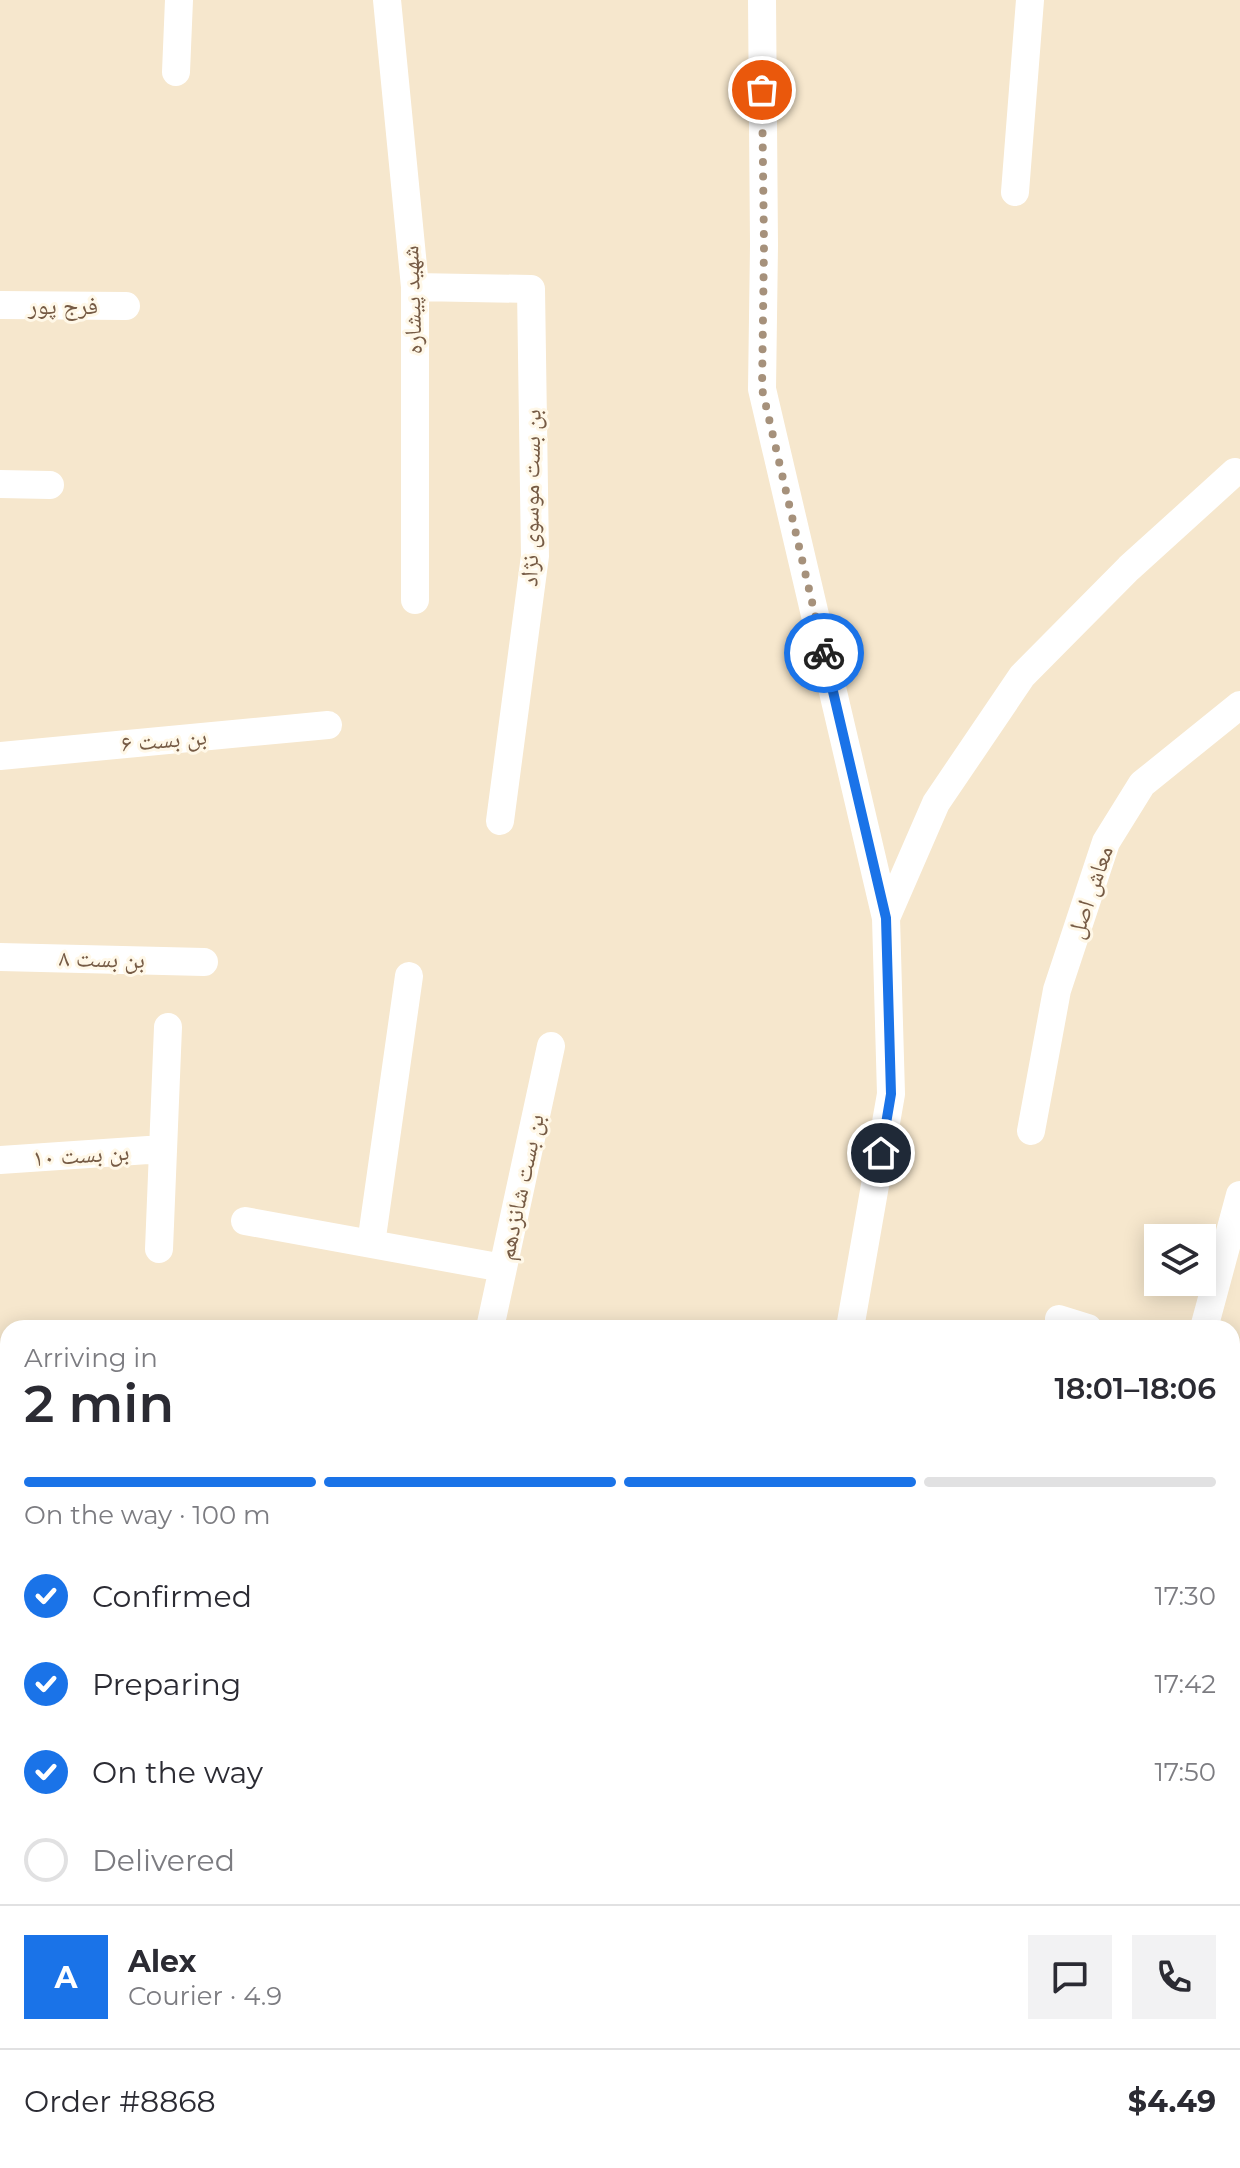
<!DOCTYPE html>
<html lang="en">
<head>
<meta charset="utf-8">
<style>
  body { margin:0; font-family:Montserrat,"Noto Naskh Arabic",sans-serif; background:#f2f2f3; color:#2b2b33; height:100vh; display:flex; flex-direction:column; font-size:30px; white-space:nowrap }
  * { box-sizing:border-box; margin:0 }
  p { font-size:26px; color:#7c7c81 }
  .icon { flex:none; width:44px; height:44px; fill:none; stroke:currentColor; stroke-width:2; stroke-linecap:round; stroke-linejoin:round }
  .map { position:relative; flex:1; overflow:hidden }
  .side { position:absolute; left:0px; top:1320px; width:1240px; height:848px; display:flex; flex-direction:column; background:#fff; border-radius:24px 24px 0 0; box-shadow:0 4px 20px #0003 }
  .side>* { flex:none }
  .tools { position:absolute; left:1144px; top:1224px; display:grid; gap:16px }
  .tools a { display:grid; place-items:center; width:72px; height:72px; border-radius:0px; background:#fff; box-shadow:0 4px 20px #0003; font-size:40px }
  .pin { position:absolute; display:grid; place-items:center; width:68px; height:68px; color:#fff; margin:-34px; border:4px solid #fff; border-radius:50%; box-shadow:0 2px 8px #0007 }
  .courier { position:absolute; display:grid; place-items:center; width:80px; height:80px; margin:-40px; border:6px solid #1a73e8; border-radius:50%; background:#fff; color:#222; box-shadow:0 2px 10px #0007 }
  .headline em { font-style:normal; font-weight:600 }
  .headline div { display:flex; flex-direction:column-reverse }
  .headline { display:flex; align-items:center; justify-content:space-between; height:136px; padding:0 24px }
  h1 { font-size:52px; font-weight:600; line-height:60px }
  .bar { display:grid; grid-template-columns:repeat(4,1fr); gap:12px 8px; align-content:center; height:96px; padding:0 24px }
  .bar i { height:10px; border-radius:6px; background:#e1e1e2 }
  .bar .active { background:#1a73e8 }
  .bar p { grid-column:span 4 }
  .line { display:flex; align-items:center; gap:20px; padding:0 24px; border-top:2px solid #e1e1e2 }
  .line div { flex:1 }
  .round { display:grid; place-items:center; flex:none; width:84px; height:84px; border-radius:0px; background:#f2f2f3 }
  ol { padding:0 24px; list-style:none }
  li { display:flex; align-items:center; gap:24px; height:88px }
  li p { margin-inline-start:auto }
  li .icon { padding:8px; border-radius:50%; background:#1a73e8; color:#fff; stroke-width:4 }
  li:last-child { color:#7c7c81 }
  li i { width:44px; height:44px; border:4px solid #e1e1e2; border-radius:50% }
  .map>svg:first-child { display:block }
  .residential { fill:#f6e7cd; fill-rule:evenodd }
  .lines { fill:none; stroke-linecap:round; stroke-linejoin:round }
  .minor { stroke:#fff; stroke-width:28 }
  .done { stroke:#a6917b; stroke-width:8; stroke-dasharray:0 14.4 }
  .route { stroke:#1a73e8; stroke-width:10 }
  .labels { text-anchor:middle; stroke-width:6; stroke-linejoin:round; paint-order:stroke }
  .street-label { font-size:24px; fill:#765b45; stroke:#fff8e8 }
</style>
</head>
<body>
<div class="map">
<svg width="1240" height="2168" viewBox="0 0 1240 2168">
  <rect width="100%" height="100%" fill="#fef5e0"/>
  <path class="residential" d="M 0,0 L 1240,0 L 1240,2124 L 1232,2126 L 1232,1328 L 8,1328 L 8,1717 L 0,1709 ZM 1158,1238 L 1202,1238 L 1202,1282 L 1158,1282 Z
    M 414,2160 L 1061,2160 L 1021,2168 L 422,2168 Z"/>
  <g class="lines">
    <path class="minor" d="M 387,0 L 415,287 L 415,600
      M 762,0 L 764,245 L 762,389 L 886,918 L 891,1094 L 850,1328
      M 176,72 L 179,0
      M 1015,192 L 1030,0
      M 415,287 L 531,289 L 535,556 L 500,821
      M 0,305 L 126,306
      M 0,484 L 50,485
      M 0,756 L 328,725
      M 886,918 L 936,803 L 1022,676 L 1129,568 L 1235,472
      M 0,957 L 204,962
      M 1031,1131 L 1057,990 L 1106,842 L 1142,784 L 1240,705
      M 0,1160 L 163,1149
      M 245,1221 L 503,1268
      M 371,1244 L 409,976
      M 159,1249 L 168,1027
      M 1059,1319 L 1088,1328
      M 490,1328 L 551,1046
      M 1204,1328 L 1240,1195
      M 1232,1449 L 1240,1450
      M 0,1531 L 8,1542
      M 1232,1581 L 1240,1583
      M 1232,1715 L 1240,1716
      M 1232,1811 L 1240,1811
      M 1232,1963 L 1240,1964
      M 608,2160 L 612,2168
      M 639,2168 L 662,2160"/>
  </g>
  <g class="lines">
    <path class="done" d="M 762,90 L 764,245 L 762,389 L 824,653"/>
    <path class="route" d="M 824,653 L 886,918 L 891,1094 L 881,1153"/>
  </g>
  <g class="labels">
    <g class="street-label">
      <text transform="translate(412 300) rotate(-92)" y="8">شهید پیشاره</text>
      <text x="63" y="314">فرج پور</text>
      <text transform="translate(531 498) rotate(-89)" y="8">بن بست موسوی نژاد</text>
      <text transform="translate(164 740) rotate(-5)" y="8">بن بست ۶</text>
      <text transform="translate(1090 892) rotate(-71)" y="8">معاش اصل</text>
      <text transform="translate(102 959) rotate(1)" y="8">بن بست ۸</text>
      <text transform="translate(81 1155) rotate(-4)" y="8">بن بست ۱۰</text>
      <text transform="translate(521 1187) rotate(-78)" y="8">بن بست شانزدهم</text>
    </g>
  </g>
</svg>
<div class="tools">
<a><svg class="icon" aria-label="layers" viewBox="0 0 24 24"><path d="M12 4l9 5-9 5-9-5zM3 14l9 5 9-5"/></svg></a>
</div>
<div class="pin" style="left:762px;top:90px;background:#ea580c"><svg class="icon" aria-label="bag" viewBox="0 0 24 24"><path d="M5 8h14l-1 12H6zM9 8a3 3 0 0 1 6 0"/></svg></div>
<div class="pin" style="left:881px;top:1153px;background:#1f2937"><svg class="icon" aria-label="home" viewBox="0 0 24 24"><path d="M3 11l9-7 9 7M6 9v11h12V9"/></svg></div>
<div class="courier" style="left:824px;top:653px"><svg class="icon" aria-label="bike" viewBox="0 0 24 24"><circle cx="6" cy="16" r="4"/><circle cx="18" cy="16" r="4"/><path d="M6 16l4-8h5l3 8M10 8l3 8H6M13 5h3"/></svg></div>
<section class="side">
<div class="headline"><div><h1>2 min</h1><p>Arriving in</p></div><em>18:01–18:06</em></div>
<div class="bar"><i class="active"></i><i class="active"></i><i class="active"></i><i></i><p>On the way · 100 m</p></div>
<ol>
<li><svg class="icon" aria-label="check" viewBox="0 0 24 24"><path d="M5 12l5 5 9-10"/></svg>Confirmed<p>17:30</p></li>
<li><svg class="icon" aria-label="check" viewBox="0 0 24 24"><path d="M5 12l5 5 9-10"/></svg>Preparing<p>17:42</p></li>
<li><svg class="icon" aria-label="check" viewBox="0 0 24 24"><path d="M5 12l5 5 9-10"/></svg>On the way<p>17:50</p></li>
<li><i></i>Delivered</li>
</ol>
<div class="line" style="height:144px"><b class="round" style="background:#1a73e8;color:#fff">A</b><div><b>Alex</b><p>Courier · 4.9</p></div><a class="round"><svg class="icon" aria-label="chat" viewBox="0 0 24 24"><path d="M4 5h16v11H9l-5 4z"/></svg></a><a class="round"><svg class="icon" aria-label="phone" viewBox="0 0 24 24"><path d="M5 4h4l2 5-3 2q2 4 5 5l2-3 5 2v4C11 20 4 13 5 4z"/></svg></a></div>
<div class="line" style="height:104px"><div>Order #8868</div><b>$4.49</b></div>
</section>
</div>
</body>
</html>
